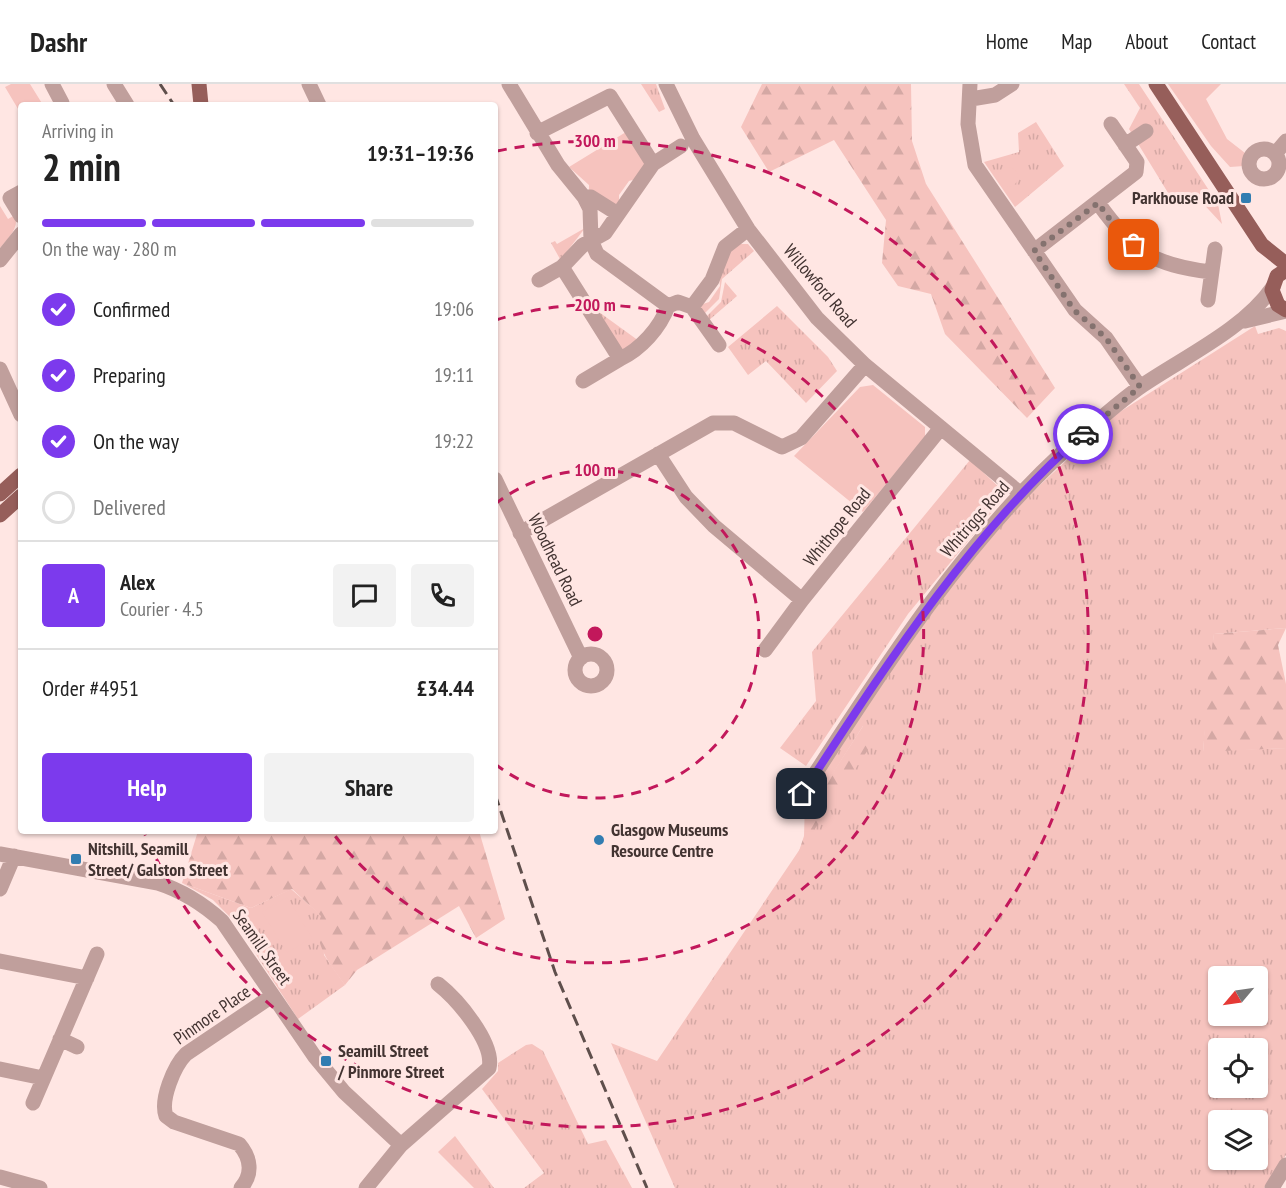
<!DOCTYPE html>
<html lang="en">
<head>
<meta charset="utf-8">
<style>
  body { margin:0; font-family:"PT Sans Narrow",sans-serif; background:#f2f2f2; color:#222; height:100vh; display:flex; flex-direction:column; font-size:22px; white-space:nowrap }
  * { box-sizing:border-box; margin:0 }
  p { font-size:20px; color:#767676 }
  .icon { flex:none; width:33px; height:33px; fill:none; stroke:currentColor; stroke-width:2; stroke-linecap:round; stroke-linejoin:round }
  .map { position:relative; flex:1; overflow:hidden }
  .sheet { position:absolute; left:18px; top:18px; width:480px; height:732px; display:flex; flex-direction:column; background:#fff; border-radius:6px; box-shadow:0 2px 4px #0004 }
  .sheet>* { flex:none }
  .needle { width:39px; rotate:241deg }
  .fabs { position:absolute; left:1208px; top:882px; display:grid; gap:12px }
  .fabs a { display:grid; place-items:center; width:60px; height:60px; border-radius:6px; background:#fff; box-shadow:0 2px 4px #0004; font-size:30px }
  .pin { position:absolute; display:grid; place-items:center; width:51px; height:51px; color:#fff; margin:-26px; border-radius:12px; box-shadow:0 3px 9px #0006 }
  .courier { position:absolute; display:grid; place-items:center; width:60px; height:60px; margin:-30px; border:4px solid #7c3aed; border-radius:50%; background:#fff; color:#222; box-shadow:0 2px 8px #0007 }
  .overview em { font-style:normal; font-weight:600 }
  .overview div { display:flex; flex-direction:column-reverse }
  .overview { display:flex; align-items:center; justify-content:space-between; height:102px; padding:0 24px }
  h1 { font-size:39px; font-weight:600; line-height:45px }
  .bar { display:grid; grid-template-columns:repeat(4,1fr); gap:9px 6px; align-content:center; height:72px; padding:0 24px }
  .bar i { height:8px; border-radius:4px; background:#e0e0e0 }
  .bar .active { background:#7c3aed }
  .bar p { grid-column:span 4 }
  .line { display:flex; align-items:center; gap:15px; padding:0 24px; border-top:2px solid #e0e0e0 }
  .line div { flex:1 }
  .round { display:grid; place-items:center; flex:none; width:63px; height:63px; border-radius:6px; background:#f2f2f2 }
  ol { padding:0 24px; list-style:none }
  li { display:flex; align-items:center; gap:18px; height:66px }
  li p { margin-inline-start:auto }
  li .icon { padding:6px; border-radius:50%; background:#7c3aed; color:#fff; stroke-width:4 }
  li:last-child { color:#767676 }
  li i { width:33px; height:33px; border:3px solid #e0e0e0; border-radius:50% }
  .cta { display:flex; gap:12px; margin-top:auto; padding:12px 24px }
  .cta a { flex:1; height:69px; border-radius:6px; background:#7c3aed; color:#fff; font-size:24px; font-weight:600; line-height:69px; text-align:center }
  .cta a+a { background:#f2f2f2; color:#222 }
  header { display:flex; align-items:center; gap:36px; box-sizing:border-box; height:84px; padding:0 30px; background:#fff; border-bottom:2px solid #e0e0e0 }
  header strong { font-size:28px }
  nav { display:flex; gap:33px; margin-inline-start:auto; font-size:21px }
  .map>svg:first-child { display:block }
  .grass { fill:url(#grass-tufts); fill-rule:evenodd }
  .forest { fill:url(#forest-firs) }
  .park { fill:#f6c3be }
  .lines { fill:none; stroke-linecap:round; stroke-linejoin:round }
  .minor { stroke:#c09f9c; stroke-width:15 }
  .major { stroke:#965e5a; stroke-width:15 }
  .rail { stroke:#5f4f4c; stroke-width:3; stroke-dasharray:12 6; stroke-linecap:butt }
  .done { stroke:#84726f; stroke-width:6; stroke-dasharray:0 10.8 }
  .route { stroke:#7c3aed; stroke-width:8 }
  .ring { fill:none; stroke:#c2185b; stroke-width:3; stroke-dasharray:10 8 }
  .poi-dot { fill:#327db1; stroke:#ffe6e3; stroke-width:2 }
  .labels { text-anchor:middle; stroke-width:6; stroke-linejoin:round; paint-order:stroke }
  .poi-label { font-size:18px; font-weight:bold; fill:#423331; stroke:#ffe6e3; text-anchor:start }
  .street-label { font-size:18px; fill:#423331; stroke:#ffe6e3 }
  .centre { fill:#c2185b; stroke:#ffe6e3; stroke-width:3 }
  .ring-label { font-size:18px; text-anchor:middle; font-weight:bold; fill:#c2185b; stroke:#ffe6e3; stroke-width:6; stroke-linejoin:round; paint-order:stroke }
</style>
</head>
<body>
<header>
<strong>Dashr</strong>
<nav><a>Home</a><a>Map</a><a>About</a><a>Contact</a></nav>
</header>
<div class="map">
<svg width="1286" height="1104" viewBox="0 0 1286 1104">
  <defs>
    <pattern id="grass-tufts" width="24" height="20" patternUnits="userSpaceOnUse" patternTransform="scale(1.5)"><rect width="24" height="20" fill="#f6c3be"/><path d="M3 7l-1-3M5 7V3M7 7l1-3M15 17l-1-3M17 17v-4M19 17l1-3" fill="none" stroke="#d4a8a4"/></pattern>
    <pattern id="forest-firs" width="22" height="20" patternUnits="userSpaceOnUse" patternTransform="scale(1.5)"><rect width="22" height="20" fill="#f6c3be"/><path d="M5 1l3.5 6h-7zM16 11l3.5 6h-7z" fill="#d4a8a4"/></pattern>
  </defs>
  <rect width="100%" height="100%" fill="#ffe6e3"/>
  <path class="grass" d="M 641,0 L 656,0 L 665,25 L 659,28 Z
    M 1124,0 L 1139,0 L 1218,120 L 1222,140 L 1197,113 L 1173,117 L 1129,45 L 1140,24 Z
    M 1036,38 L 1064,82 L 1015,123 L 984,78 L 1019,68 L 1018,49 Z
    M 585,144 L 562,174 L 560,175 L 551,159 L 555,157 L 557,160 Z
    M 740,157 L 741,160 L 748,160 L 754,167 L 722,195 L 719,215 L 703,231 L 700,224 L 703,220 L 709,218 L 720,202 C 717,183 727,170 740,157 Z
    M 725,198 L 737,212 L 708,237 L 705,234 L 721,218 Z
    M 777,222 L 828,273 L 837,287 L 806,319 L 766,277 L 748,291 L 728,263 Z
    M 592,223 L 639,257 L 623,267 Z
    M 1255,242 L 1258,250 L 1279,244 L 1286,247 L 1286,544 L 1214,550 L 1203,667 L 1286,664 L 1286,1071 L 1264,1104 L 675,1104 L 611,959 L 657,977 L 883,642 L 863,642 L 830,694 L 820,692 L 899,573 L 950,501 L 1024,416 L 1115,331 ZM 1218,892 L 1257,892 L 1257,932 L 1218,932 ZM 1218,964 L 1257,964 L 1257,1004 L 1218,1004 ZM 1218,1036 L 1257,1036 L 1257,1076 L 1218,1076 Z
    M 970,376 L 1002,406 L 1001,417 L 908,530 L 806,682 L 780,664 L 816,617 L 812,568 Z
    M 182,799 L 251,824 L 291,805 L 322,832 L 324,871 L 345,901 L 298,935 L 235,838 L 213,816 Z
    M 532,960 L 543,967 L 588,1060 L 606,1056 L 632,1104 L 524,1104 L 544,1089 L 482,1005 L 498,987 L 498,979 L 526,961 Z
    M 455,1052 L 494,1104 L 474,1104 L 438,1068 Z"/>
  <path class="forest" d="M 762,0 L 911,0 L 912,57 L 926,100 L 1055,304 L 1027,334 L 945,250 L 931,210 L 898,202 L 882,179 L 886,136 L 834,56 L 769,88 L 741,43 Z
    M 1286,544 L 1278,561 L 1286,600 L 1286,664 L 1203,668 L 1208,591 L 1214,550 Z
    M 863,642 L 884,642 L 798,770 L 804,752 L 805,717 L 820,692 L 830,693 Z
    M 198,747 L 479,747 L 505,835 L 476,854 L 459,822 L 357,886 L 345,901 C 330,880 311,858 321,832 L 292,805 L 251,824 L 182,799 Z"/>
  <path class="park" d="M 11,0 L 30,0 L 43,21 L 21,21 L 21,30 L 5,3 Z
    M 1168,0 L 1221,0 L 1206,15 L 1227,55 L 1245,69 L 1244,82 L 1230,83 L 1211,62 Z
    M 626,48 L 647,80 L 636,95 L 629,97 L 619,111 L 619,119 L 615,125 L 589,107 L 589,101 L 569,83 Z
    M998 93a10 10 0 1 1 20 0a10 10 0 1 1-20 0Z
    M 0,122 L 8,135 L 15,131 C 20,144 7,155 0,164 Z
    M 873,301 L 925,343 L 925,353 L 863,428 L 794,372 L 860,303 Z
    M 287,813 L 312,854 L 287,869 L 262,828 Z"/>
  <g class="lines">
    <path class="minor" d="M 52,0 L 62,19
      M 114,0 L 127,21
      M 309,0 L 319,21
      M 509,0 L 558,81 L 584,113 L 590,125 L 591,156 L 597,170 L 668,222
      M 666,0 L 693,55 L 748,145 L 817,234 L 865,281 L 1021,410
      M 970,0 L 968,40 L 975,81 L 1075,226 L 1106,254 L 1140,303
      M 971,15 L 995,11 L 1012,0
      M 537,49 L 610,12 L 653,80
      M 1125,61 L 1146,47
      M 681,62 L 653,80 L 605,149 L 583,161 L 562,183 L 620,275 C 641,265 660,244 668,222 L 678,218 L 692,223 L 712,196 L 725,163 L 748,145
      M1249 80a15 15 0 1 1 30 0a15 15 0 1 1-30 0Z
      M 1275,70 L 1286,57
      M 21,108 L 10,114 L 21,132
      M 584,113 L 591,113 L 618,130
      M 1098,119 C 1133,167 1152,181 1211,188
      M 1034,167 L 1136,88 L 1137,78 L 1111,40
      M 0,176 L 21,150
      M 539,196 L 562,183
      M 1208,216 L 1215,165
      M 692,223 L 719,261
      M 1245,237 L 1286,227
      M 0,285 L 21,331
      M 583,297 L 620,275
      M 658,370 L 686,413 L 714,442 L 802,516
      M 495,395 L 581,574
      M 520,449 L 713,339 L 734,339 L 782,363 L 801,354 L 865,281
      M 765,566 L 802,516 L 940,345
      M575 586a16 16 0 1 1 32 0a16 16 0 1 1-32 0Z
      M 802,710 C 879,591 958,465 1063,368 C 1089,345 1115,320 1143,301 C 1186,272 1244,245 1273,203
      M 0,770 L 158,799 C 183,807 202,819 222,837 L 315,973 L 344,1008 L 401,1061
      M 0,805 L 14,772
      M 0,877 L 87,894
      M 60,955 L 77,963
      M 0,985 L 43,994
      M 33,1019 L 97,870
      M 0,1093 L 40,1104
      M 241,1104 C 253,1090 251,1074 239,1060 L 174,1038 L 166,1032 C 160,1016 174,982 186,970 L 272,912
      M 366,1104 L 401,1061 L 489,984 C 495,959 457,915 438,900
      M 1272,1104 L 1286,1081"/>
    <path class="major" d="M 199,0 L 201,21
      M 1156,0 L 1262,161 L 1286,180
      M 1286,186 L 1277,192 L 1272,206 L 1278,221 L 1286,226
      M 0,410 L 21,391
      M 0,431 L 21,412"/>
    <path class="rail" d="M 160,0 L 174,21
      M 495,710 L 555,888 L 647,1104"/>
  </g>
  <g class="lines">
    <path class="done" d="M 1083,350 L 1140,303 L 1106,254 L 1074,226 L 1034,167 L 1098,119 L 1122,152 L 1134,161"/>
    <path class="route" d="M 802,710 C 885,583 968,452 1083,350"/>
  </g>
  <g class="ring">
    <path d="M495 420A164 164 0 1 1 495 680"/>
    <path d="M496 236A329 329 0 1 1 332 748"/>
    <path d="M497 67A493 493 0 1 1 145 751"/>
  </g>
  <g class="poi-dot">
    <rect x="1240" y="108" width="12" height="12" rx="3"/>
    <circle cx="599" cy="756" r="6"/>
    <rect x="70" y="769" width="12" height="12" rx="3"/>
    <rect x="320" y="971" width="12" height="12" rx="3"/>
  </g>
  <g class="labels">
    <g class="poi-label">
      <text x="1234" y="120" text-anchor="end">Parkhouse Road</text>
      <text x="611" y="752">Glasgow Museums<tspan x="611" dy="21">Resource Centre</tspan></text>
      <text x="88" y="771">Nitshill, Seamill<tspan x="88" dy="21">Street/ Galston Street</tspan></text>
      <text x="338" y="973">Seamill Street<tspan x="338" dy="21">/ Pinmore Street</tspan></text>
    </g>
    <g class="street-label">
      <text transform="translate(820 202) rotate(50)" y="6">Willowford Road</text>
      <text transform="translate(975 435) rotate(-49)" y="6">Whitriggs Road</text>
      <text transform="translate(837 443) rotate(-51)" y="6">Whithope Road</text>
      <text transform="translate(555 476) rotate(64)" y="6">Woodhead Road</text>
      <text transform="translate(262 863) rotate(55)" y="6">Seamill Street</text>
      <text transform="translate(212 931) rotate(-35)" y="6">Pinmore Place</text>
    </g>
  </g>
  <circle cx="595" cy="550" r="9" class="centre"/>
  <g class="ring-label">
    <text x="595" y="63">300 m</text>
    <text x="595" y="227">200 m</text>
    <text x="595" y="392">100 m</text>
  </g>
</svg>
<div class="fabs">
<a><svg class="needle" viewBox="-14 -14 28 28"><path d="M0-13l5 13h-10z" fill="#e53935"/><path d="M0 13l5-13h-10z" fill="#767676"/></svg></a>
<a><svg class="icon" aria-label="locate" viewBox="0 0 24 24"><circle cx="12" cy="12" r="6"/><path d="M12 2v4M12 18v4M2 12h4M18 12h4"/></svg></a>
<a><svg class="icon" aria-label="layers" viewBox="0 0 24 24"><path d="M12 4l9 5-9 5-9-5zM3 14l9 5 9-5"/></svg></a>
</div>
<div class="pin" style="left:1134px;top:161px;background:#ea580c"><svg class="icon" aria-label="bag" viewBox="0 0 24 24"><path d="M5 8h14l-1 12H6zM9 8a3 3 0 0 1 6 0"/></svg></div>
<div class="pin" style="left:802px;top:710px;background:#1f2937"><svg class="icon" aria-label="home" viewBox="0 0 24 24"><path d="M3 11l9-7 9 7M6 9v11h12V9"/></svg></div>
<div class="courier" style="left:1083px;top:350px"><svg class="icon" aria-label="car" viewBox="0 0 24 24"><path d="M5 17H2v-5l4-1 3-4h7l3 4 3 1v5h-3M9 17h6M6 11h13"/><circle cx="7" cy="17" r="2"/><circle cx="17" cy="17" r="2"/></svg></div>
<section class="sheet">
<div class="overview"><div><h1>2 min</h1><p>Arriving in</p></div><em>19:31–19:36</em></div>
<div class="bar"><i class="active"></i><i class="active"></i><i class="active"></i><i></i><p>On the way · 280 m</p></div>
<ol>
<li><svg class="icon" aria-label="check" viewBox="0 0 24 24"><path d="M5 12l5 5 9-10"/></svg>Confirmed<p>19:06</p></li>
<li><svg class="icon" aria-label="check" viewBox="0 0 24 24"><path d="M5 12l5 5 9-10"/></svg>Preparing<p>19:11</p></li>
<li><svg class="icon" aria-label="check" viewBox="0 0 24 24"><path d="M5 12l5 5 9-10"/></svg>On the way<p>19:22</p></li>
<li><i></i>Delivered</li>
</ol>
<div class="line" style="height:108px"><b class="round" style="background:#7c3aed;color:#fff">A</b><div><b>Alex</b><p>Courier · 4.5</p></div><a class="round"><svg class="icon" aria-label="chat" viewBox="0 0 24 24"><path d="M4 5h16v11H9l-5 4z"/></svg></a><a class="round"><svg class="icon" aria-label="phone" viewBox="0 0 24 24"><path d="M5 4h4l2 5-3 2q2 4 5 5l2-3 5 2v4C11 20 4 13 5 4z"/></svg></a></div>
<div class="line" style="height:78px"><div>Order #4951</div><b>£34.44</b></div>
<div class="cta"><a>Help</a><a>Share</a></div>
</section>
</div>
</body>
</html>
